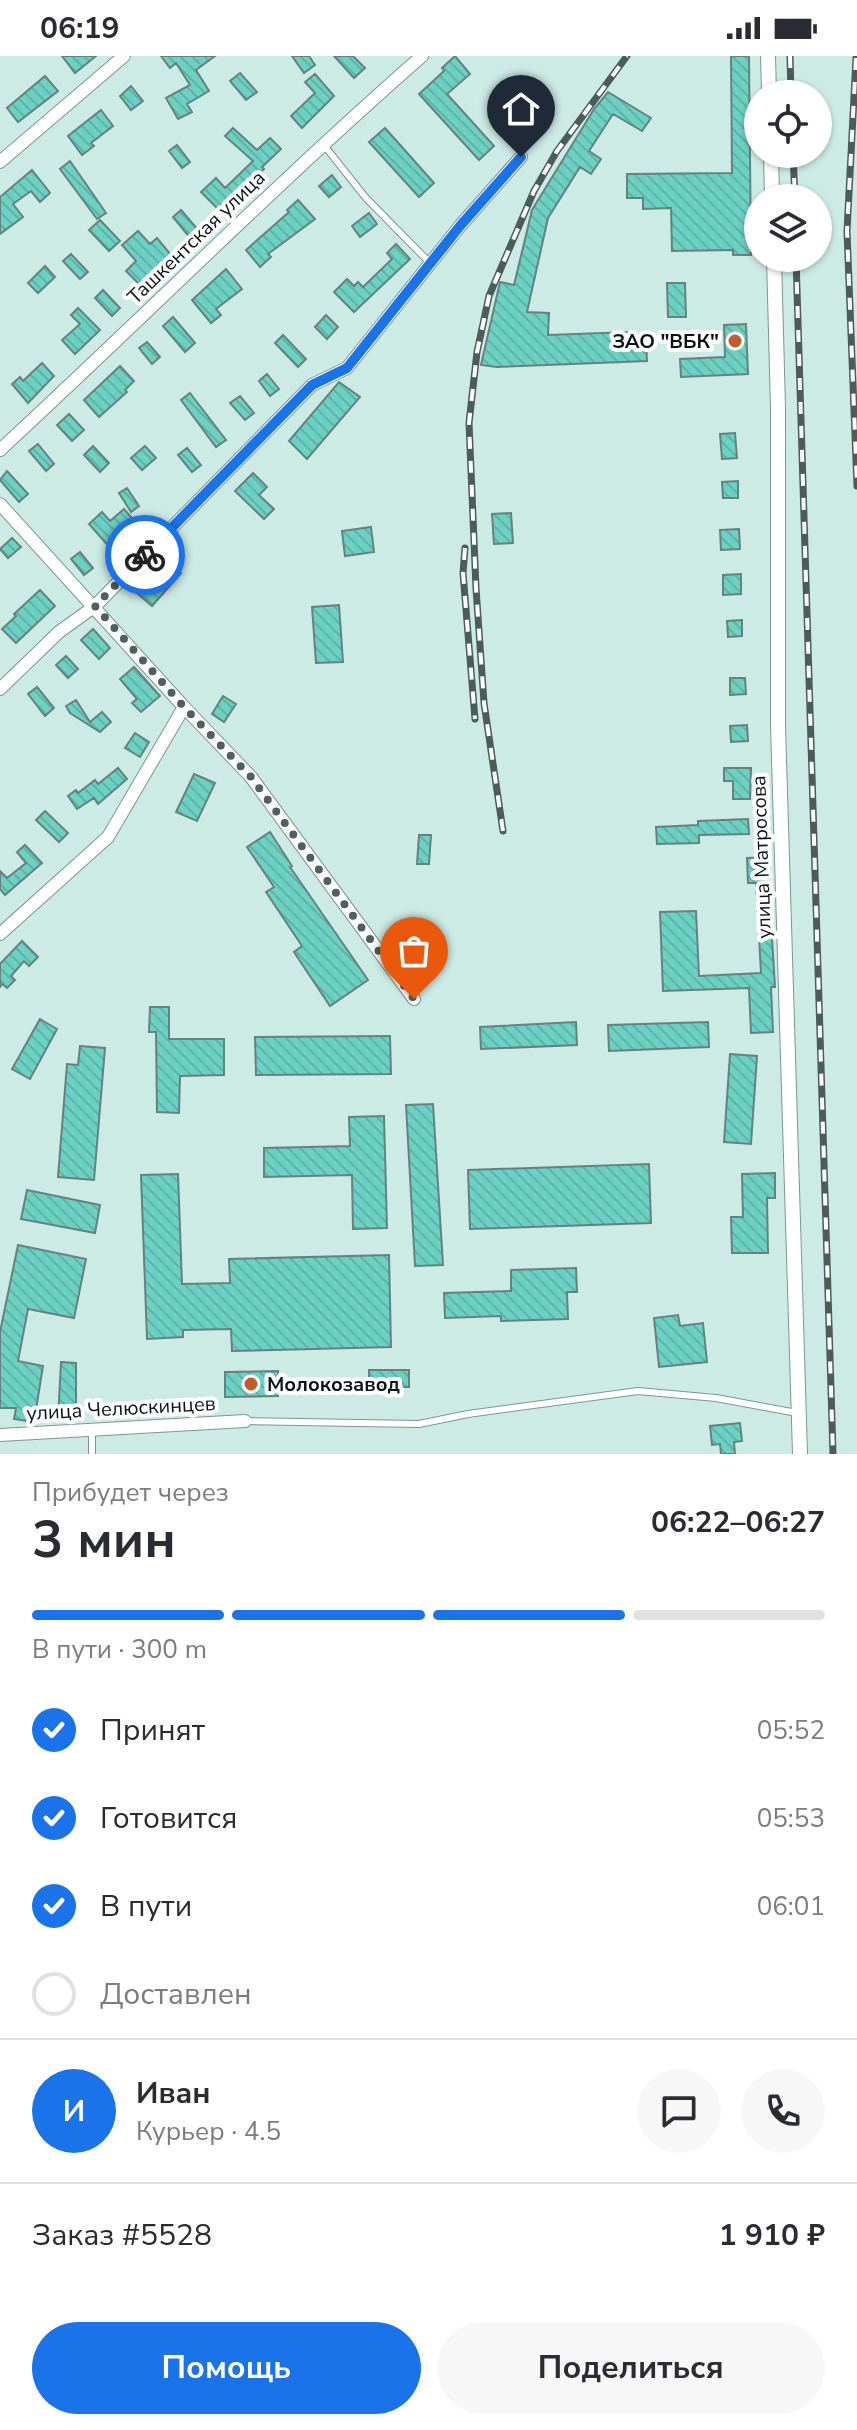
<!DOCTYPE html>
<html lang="ru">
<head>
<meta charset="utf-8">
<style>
  body { margin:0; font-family:"Nunito Sans",sans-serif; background:#f7f7f7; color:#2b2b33; height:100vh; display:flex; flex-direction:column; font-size:30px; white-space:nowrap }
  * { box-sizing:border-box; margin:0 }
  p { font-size:26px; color:#7c7c81 }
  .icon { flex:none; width:44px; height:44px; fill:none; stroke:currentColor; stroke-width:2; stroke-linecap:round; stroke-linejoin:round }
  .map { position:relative; height:1398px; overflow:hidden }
  .details { display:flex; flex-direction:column; background:#fff; flex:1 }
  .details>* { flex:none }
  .tools { position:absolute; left:744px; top:24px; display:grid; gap:16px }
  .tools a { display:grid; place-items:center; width:88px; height:88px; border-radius:50%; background:#fff; box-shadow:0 2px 6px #0004; font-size:40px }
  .pin { position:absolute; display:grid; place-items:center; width:68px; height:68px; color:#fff; margin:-82px -34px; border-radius:50% 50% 50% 0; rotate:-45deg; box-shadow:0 0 8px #0007 }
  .pin .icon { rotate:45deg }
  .courier { position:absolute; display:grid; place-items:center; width:80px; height:80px; margin:-40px; border:6px solid #1a73e8; border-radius:50%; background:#fff; color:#222; box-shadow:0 2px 10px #0007 }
  .overview em { font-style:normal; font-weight:700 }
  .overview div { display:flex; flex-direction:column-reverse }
  .overview { display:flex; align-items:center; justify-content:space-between; height:136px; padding:0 32px }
  h1 { font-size:52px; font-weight:700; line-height:60px }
  .bar { display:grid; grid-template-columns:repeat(4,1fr); gap:12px 8px; align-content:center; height:96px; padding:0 32px }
  .bar i { height:10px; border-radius:6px; background:#e1e1e2 }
  .bar .active { background:#1a73e8 }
  .bar p { grid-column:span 4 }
  .line { display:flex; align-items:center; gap:20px; padding:0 32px; border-top:2px solid #e1e1e2 }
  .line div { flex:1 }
  .round { display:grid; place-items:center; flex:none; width:84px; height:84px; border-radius:42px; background:#f7f7f7 }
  ol { padding:0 32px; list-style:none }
  li { display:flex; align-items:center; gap:24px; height:88px }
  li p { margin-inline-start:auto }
  li .icon { padding:8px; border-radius:50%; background:#1a73e8; color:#fff; stroke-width:4 }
  li:last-child { color:#7c7c81 }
  li i { width:44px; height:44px; border:4px solid #e1e1e2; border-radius:50% }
  .action { display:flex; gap:16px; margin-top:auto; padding:16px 32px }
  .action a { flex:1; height:92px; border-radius:48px; background:#1a73e8; color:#fff; font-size:32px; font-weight:700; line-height:92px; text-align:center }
  .action a+a { background:#f7f7f7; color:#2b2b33 }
  .status { display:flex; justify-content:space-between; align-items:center; height:56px; padding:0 40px; background:#fff; direction:ltr }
  .status svg { height:22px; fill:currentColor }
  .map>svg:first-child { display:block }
  .building { fill:url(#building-back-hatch); stroke:#66827d; stroke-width:2 }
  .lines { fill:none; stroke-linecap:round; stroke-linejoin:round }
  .service-casing { stroke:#7b9793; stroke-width:8 }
  .minor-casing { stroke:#7b9793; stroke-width:14 }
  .tertiary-casing { stroke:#7b9793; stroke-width:16 }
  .service { stroke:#fff; stroke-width:6 }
  .minor { stroke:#fff; stroke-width:12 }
  .tertiary { stroke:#fff; stroke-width:14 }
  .rail-casing { stroke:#4b5c59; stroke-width:7 }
  .rail { stroke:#fff; stroke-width:4; stroke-dasharray:12; stroke-linecap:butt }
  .done { stroke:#4f615d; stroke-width:8; stroke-dasharray:0 14.4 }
  .route { stroke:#1a73e8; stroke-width:10 }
  .poi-dot { fill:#c25c2c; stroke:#fff; stroke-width:3 }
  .labels { text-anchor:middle; stroke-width:8; stroke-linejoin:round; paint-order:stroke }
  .street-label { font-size:20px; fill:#0b1614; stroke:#fff }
  .poi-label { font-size:20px; font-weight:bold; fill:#0b1614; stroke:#fff; text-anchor:end }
</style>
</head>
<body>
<div class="status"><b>06:19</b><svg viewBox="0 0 49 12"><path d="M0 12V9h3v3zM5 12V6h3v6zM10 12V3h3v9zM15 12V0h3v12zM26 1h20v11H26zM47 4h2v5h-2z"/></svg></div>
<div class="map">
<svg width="857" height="1398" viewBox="0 0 857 1398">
  <defs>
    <pattern id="building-back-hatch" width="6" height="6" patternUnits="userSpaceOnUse" patternTransform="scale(2)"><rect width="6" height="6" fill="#6cd1c3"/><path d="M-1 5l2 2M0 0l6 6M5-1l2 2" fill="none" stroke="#5cb3a7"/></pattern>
  </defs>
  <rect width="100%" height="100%" fill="#cdebe5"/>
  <path class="building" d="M 62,0 L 96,0 L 75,17 Z
    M 161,0 L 215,0 L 196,14 L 209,35 L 187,48 L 192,56 L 178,63 L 166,42 L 190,29 L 176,7 L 170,12 Z
    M 292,0 L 309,0 L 315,9 L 304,17 Z
    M 334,0 L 353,0 L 365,12 L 354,22 Z
    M 455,0 L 470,18 L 447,38 L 494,90 L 479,104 L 419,38 L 444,15 L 442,12 Z
    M 731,0 L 749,0 L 751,199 L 733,199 L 733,194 L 672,195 L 671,152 L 643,153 L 643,142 L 627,142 L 627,118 L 732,117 Z
    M 240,17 L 257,36 L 246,44 L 230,25 Z
    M 315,18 L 334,40 L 302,72 L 291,60 L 315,37 L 305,26 Z
    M 45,20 L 58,35 L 18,66 L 7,52 Z
    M 131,30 L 143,45 L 131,54 L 120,40 Z
    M 608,36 L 651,62 L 642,75 L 613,58 L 589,95 L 601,103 L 591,118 L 580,111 L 548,162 L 527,256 L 549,257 L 548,279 L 630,276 L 630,284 L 646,283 L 647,305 L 497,311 L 481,309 L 500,226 L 514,229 L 532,154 L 594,53 Z
    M 101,54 L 113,70 L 91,87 L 94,90 L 82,99 L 68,80 Z
    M 233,72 L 257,94 L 270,82 L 281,93 L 262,111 L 264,113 L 220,155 L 201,136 L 216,122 L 225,132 L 253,105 L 225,80 Z
    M 385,72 L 434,127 L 419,141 L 369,86 Z
    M 177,89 L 190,106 L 182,112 L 169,95 Z
    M 70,105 L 106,157 L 97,163 L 60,113 Z
    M 32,114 L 50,137 L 40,146 L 31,135 L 13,148 L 23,161 L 0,178 L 0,141 Z
    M 332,119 L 341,131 L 329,141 L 319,130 Z
    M 298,144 L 315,163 L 268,198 L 271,201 L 260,211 L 246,194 L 289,156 L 287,154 Z
    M 181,154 L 200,176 L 191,183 L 173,161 Z
    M 369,157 L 377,168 L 360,181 L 352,170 Z
    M 100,164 L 120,185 L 109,195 L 89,174 Z
    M 138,175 L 150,188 L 157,182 L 171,199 L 139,228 L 126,215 L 136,205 L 122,189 Z
    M 396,188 L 410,203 L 354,256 L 334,236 L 347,223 L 354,230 L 358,226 L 363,231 L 392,203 L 387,197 Z
    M 71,198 L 88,216 L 80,223 L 63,205 Z
    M 45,210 L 55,221 L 38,237 L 28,227 Z
    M 226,213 L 242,233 L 216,253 L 221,259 L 211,267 L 192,244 Z
    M 667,227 L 685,227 L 686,261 L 668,261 Z
    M 103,234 L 120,252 L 112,260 L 95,242 Z
    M 78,252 L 100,274 L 75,298 L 62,284 L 80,268 L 71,259 Z
    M 326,259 L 338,271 L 327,283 L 315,271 Z
    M 173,261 L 195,287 L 185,296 L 163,270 Z
    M 746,268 L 748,318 L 681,321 L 680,303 L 725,301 L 724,269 Z
    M 283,279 L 306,303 L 298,311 L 275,287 Z
    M 147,286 L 160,301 L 152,308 L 139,292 Z
    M 42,307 L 54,320 L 28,347 L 12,328 L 20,321 L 23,325 Z
    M 120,310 L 134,325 L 125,334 L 127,336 L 99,361 L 84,344 Z
    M 267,318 L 279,333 L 270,340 L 259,325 Z
    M 339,326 L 360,341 L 307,403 L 289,385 Z
    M 190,337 L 226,384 L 216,391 L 181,344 Z
    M 240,340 L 254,357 L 245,364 L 230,347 Z
    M 69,358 L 84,374 L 72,385 L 57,369 Z
    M 735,377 L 737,402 L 722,403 L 720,378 Z
    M 38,388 L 54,408 L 46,415 L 29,395 Z
    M 93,390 L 109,407 L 100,416 L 84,399 Z
    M 145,390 L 156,402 L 142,414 L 131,402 Z
    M 187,392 L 201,409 L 192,416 L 178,399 Z
    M 7,415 L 28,438 L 19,446 L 0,424 Z
    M 253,417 L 267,431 L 259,439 L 274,453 L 264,463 L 235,435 Z
    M 738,425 L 738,442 L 723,442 L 722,426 Z
    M 127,432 L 139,450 L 131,456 L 119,437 Z
    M 124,453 L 138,469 L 112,494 L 89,468 L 102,456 L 110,465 Z
    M 511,457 L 513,487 L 494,488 L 492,458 Z
    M 371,471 L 374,496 L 345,500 L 342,475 Z
    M 739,473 L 740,493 L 721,494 L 720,474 Z
    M 12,482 L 21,491 L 8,502 L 0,493 Z
    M 80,496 L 93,512 L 84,519 L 71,503 Z
    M 161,499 L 181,517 L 152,550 L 131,532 Z
    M 741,518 L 741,538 L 723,539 L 723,519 Z
    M 40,534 L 55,550 L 16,587 L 2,573 L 16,560 L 14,558 Z
    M 339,549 L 343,606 L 316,607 L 312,551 Z
    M 742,564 L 742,580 L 728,581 L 727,565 Z
    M 93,573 L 110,592 L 99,603 L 81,584 Z
    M 66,600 L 78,613 L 68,622 L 56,609 Z
    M 134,611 L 160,640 L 141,656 L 132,647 L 137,643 L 120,623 Z
    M 730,622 L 745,622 L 746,638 L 730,639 Z
    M 37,631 L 54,652 L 45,660 L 28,638 Z
    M 223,640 L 236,648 L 224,666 L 212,658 Z
    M 76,644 L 90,666 L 102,656 L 111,666 L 100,676 L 70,657 L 66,650 Z
    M 747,669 L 748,685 L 731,686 L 730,670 Z
    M 135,677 L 149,686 L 140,701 L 125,692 Z
    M 118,712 L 127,723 L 98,748 L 94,742 L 77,753 L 68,740 L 76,734 L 78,737 L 95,724 L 98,728 Z
    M 724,712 L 751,712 L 750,743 L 733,743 L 733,725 L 724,725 Z
    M 194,718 L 215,727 L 197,765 L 176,756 Z
    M 45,755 L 68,777 L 59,786 L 36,764 Z
    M 748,763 L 749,778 L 699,779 L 699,787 L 657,788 L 656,771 L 698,769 L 698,765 Z
    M 270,776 L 292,810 L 290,811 L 368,924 L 330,950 L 294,896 L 302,890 L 266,836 L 274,831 L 247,791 Z
    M 419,779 L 431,779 L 429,808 L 417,808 Z
    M 25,789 L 42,807 L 5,839 L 0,833 L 0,815 L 7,822 L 26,807 L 17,796 Z
    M 767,801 L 775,931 L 771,931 L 773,976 L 751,977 L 749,932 L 663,935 L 660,856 L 696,855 L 699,920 L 761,917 L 756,827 L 748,827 L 747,802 Z
    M 22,885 L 38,901 L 29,910 L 24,905 L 11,920 L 15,924 L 7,932 L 2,928 L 0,931 L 0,908 Z
    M 150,951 L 169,951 L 169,983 L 224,983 L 224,1019 L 180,1020 L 179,1057 L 157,1056 L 156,976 L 149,976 Z
    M 40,963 L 57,973 L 30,1023 L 12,1013 Z
    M 576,966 L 577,989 L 481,993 L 480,971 Z
    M 708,966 L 709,991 L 609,995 L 608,969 Z
    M 390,980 L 391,1018 L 256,1019 L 255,981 Z
    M 80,990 L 105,992 L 94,1124 L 58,1121 L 67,1008 L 78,1009 Z
    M 730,998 L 757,1000 L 751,1088 L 724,1086 Z
    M 433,1048 L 443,1209 L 415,1210 L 406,1049 Z
    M 384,1060 L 387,1172 L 353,1173 L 352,1119 L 264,1121 L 264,1092 L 350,1090 L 349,1061 Z
    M 649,1108 L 651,1167 L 470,1173 L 468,1114 Z
    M 775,1117 L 775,1142 L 767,1142 L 768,1197 L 732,1197 L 731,1161 L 743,1161 L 742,1118 Z
    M 178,1118 L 182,1228 L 230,1227 L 229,1203 L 389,1199 L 391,1291 L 232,1295 L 231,1273 L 183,1274 L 183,1281 L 147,1283 L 141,1119 Z
    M 27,1134 L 100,1149 L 95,1177 L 21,1163 Z
    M 18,1189 L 86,1203 L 74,1262 L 28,1253 L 18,1305 L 43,1310 L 34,1366 L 14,1363 L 16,1352 L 0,1352 L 0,1276 Z
    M 576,1212 L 577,1236 L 567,1236 L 568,1263 L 501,1265 L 501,1260 L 445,1262 L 444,1237 L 511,1235 L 511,1214 Z
    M 678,1259 L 680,1270 L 703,1267 L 707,1306 L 659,1311 L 654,1262 Z
    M 61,1306 L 76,1307 L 76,1363 L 58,1363 Z
    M 369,1314 L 409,1314 L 409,1331 L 369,1331 Z
    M 278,1315 L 278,1340 L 225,1341 L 225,1316 Z
    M 740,1367 L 742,1385 L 734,1386 L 735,1398 L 721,1398 L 720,1388 L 712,1389 L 710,1370 Z"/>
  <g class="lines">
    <g class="service-casing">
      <path id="service" d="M 323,88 L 366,142 L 430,207
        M 245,1365 L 419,1368 L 468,1358 L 638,1335 L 716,1342 L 797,1357
        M 92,1374 L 92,1398"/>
    </g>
    <g class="minor-casing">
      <path id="minor" d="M 0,106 L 124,0
        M 0,394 C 142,263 277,127 422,0
        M 0,448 L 184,651 L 251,721 L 414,943
        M 0,633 L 59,576 L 95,550 L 312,329 L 347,312 L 460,170 L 521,101
        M 0,878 L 108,781 L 184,651
        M 0,1379 L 245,1365"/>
    </g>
    <g class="tertiary-casing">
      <path id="tertiary" d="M 768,0 L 769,38
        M 771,98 L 772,142
        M 774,202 L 778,352 L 778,670 L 800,1398"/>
    </g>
    <use href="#service" class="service"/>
    <use href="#minor" class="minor"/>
    <use href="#tertiary" class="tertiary"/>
    <g class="rail-casing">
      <path id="rail" d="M 790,0 L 791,38
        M 856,2 L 847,175 L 857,430
        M 793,98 L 795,142
        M 796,202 L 833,1398
        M 465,492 L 463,517 L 475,663
        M 503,775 L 484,647 L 476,532 L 469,367 L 477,296 L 489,240 L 534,135 L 557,95 L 627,0"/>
    </g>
    <use href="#rail" class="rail"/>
  </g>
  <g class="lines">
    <path class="done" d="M 145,499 L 95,550 L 184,651 L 251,721 L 414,943"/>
    <path class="route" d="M 145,499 L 312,329 L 347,312 L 460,170 L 521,101"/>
  </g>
  <g class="poi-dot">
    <circle cx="735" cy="285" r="8"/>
    <circle cx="251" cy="1328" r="8"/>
  </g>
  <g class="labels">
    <g class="street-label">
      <text transform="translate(196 181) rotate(-44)" y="7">Ташкентская улица</text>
      <text transform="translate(761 801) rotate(-92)" y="7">улица Матросова</text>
      <text transform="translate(121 1352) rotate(-3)" y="7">улица Челюскинцев</text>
    </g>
    <g class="poi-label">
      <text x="719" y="292">ЗАО "ВБК"</text>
      <text x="267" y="1335" text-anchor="start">Молокозавод</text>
    </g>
  </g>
</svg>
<div class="tools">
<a><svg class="icon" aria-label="locate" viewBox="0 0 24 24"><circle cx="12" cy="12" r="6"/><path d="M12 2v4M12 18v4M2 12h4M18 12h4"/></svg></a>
<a><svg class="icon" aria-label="layers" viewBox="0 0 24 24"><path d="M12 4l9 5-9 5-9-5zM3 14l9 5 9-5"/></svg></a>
</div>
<div class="pin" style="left:414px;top:943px;background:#ea580c"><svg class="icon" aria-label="bag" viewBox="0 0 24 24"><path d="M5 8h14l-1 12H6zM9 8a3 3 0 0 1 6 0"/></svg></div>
<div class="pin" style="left:521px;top:101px;background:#1f2937"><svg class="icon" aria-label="home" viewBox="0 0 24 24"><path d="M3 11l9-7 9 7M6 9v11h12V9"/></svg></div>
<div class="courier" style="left:145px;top:499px"><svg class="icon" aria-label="bike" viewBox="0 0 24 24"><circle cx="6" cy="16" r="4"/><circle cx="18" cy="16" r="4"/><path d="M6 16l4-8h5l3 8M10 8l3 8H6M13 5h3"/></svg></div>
</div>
<section class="details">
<div class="overview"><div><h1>3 мин</h1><p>Прибудет через</p></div><em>06:22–06:27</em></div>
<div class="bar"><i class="active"></i><i class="active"></i><i class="active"></i><i></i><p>В пути · 300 m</p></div>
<ol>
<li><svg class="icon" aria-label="check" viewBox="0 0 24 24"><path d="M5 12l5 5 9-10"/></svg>Принят<p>05:52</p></li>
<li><svg class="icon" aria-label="check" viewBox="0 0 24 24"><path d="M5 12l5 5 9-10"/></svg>Готовится<p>05:53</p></li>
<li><svg class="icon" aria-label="check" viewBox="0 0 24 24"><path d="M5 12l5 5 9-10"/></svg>В пути<p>06:01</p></li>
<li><i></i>Доставлен</li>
</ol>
<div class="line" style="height:144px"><b class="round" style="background:#1a73e8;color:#fff">И</b><div><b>Иван</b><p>Курьер · 4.5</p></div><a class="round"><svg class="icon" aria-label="chat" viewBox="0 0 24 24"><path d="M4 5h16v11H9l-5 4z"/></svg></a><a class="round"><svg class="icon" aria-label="phone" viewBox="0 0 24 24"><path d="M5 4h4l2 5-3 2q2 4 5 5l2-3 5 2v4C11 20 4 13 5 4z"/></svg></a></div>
<div class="line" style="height:104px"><div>Заказ #5528</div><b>1 910 ₽</b></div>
<div class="action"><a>Помощь</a><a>Поделиться</a></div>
</section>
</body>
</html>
